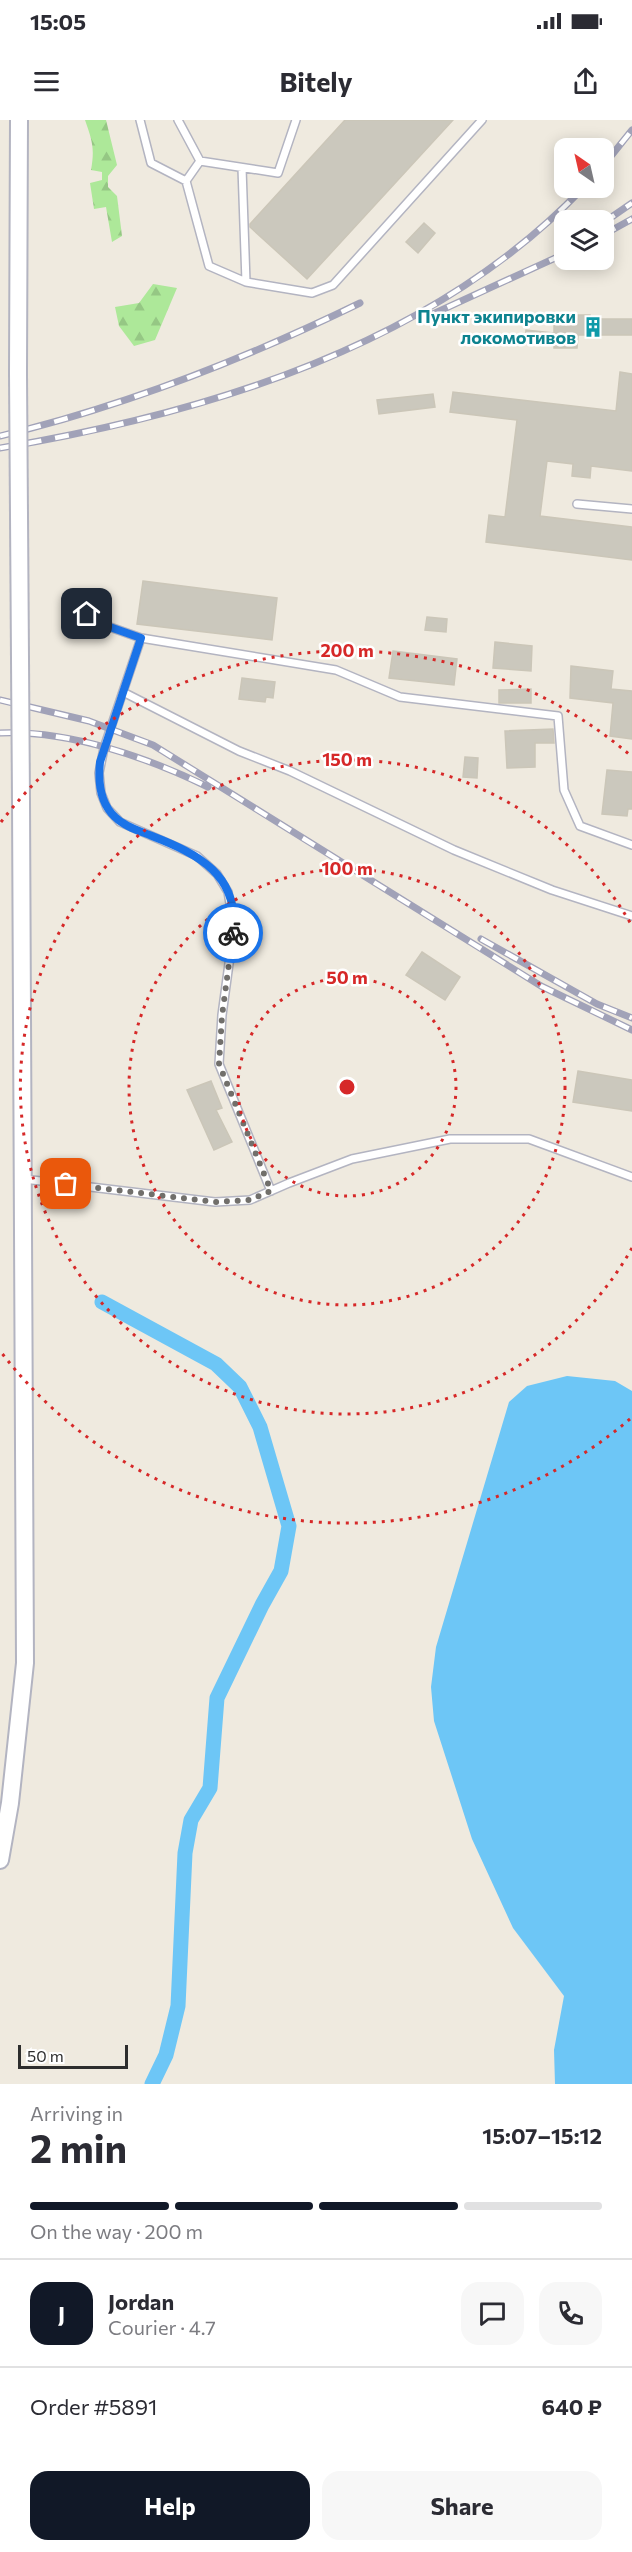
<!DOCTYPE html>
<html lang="en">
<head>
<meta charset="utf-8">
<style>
  body { margin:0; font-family:Commissioner,sans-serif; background:#f7f7f7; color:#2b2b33; height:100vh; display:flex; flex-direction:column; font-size:22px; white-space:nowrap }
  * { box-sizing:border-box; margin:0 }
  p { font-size:20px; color:#7c7c81 }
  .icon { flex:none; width:33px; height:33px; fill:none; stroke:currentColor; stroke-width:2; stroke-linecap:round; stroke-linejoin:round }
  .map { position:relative; height:1964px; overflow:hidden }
  .sheet { display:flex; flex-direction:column; background:#fff; flex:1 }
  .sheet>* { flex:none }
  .needle { width:39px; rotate:326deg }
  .tools { position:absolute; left:554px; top:18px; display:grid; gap:12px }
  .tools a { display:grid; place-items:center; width:60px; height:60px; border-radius:12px; background:#fff; box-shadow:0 3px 15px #0003; font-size:30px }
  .scale { position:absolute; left:18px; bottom:15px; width:110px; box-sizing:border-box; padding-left:6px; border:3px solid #2d2d2d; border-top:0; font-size:16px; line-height:21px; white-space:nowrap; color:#2d2d2d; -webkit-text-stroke:4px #fff; paint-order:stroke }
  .pin { position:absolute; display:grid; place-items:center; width:51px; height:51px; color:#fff; margin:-26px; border-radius:12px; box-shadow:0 3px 9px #0006 }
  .courier { position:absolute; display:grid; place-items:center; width:60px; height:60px; margin:-30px; border:4px solid #1a73e8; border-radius:50%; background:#fff; color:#222; box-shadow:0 2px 8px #0007 }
  .overview em { font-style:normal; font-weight:700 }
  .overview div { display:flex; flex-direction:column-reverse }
  .overview { display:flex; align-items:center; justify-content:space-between; height:102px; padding:0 30px }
  h1 { font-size:39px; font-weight:700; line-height:45px }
  .bar { display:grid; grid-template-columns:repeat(4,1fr); gap:9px 6px; align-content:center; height:72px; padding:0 30px }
  .bar i { height:8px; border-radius:4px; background:#e1e1e2 }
  .bar .on { background:#111827 }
  .bar p { grid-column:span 4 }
  .line { display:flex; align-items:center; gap:15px; padding:0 30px; border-top:2px solid #e1e1e2 }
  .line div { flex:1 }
  .round { display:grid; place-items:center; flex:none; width:63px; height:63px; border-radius:18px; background:#f7f7f7 }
  .primary-button { display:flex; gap:12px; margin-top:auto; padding:12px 30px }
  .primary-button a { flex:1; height:69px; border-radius:18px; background:#111827; color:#fff; font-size:24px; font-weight:700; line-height:69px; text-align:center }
  .primary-button a+a { background:#f7f7f7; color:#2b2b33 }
  .status { display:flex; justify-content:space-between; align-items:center; height:42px; padding:0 30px; background:#fff; direction:ltr }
  .status svg { height:16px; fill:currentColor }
  header { display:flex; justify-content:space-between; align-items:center; height:78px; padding:0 30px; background:#fff; font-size:27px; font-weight:700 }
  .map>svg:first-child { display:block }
  .forest { fill:url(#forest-firs) }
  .water { fill:#6dc6f6 }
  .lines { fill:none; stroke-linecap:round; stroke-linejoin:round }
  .canal { stroke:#6dc6f6; stroke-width:15 }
  .building { fill:#cbc8bd; stroke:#cbc6b8; stroke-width:1.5 }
  .service-casing { stroke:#b3b4c1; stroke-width:10 }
  .tertiary-casing { stroke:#b3b4c1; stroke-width:20 }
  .service { stroke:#fff; stroke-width:7 }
  .tertiary { stroke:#fff; stroke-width:16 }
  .rail-casing { stroke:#a1a2b8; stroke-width:7 }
  .rail { stroke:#fff; stroke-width:4.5; stroke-dasharray:14; stroke-linecap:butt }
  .tertiary-bridge-casing { stroke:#b3b4c1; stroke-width:20; stroke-linecap:butt }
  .tertiary-bridge { stroke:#fff; stroke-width:16 }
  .done { stroke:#716f6b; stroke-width:6; stroke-dasharray:0 10.8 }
  .route { stroke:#1a73e8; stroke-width:8 }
  .ring { fill:none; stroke:#d62828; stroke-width:3; stroke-dasharray:3 6 }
  .labels { text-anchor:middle; stroke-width:5; stroke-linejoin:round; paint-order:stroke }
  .culture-label { font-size:18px; font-weight:bold; fill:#0d838f; stroke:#fff; text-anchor:end }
  .centre { fill:#d62828; stroke:#fff; stroke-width:3 }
  .ring-label { font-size:18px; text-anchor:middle; font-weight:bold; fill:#d62828; stroke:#fff; stroke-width:5; stroke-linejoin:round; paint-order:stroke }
</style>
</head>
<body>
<div class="status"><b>15:05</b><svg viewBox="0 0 49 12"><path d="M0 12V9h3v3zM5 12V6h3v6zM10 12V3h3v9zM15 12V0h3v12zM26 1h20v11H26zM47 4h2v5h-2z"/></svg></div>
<header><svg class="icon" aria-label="menu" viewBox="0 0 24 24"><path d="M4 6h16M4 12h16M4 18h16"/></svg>Bitely<svg class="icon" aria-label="share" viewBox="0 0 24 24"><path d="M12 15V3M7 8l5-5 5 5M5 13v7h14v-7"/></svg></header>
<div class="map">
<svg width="632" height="1964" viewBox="0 0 632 1964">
  <defs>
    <pattern id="forest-firs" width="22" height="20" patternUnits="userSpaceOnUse" patternTransform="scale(1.5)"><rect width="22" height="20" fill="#ade899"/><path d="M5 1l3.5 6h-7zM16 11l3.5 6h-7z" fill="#95c784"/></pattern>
  </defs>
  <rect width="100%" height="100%" fill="#efeadf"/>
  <path class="forest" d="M 85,0 L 106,0 L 117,45 L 108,56 L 108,67 L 117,76 L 122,116 L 112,122 L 106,87 L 94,89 L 90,63 L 102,60 L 102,52 L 91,50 C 95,28 92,20 85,0 Z
    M 153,164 L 177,168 L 155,220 L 134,226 L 119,206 L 115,187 L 139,183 Z"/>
  <path class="water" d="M 567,1256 L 615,1261 L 632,1271 L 632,1964 L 555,1964 L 554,1930 L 564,1876 L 513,1808 L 472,1719 L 434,1601 L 431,1567 L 436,1527 L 509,1282 L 527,1266 Z"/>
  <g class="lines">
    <path class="canal" d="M 102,1182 L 216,1244 L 240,1267 L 260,1307 L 289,1406 L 281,1451 L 262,1485 L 217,1578 L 210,1668 L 191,1700 L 185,1733 L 178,1886 L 166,1935 L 152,1964"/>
  </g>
  <path class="building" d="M 345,0 L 453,0 L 307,159 L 250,107 L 250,104 Z
    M 424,103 L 435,113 L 418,133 L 406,122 Z
    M 578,195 L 590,195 L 590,199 L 632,199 L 632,215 L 578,215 L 577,228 L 554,228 L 554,225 L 525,223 L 526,210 L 554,213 L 554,199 L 578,199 Z
    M 620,252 L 632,254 L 632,351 L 591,346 L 590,358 L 572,356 L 573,344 L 547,341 L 540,396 L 632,407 L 632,440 L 486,422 L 489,395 L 505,397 L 517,300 L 450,292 L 453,272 L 616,291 Z
    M 433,274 L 435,287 L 379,294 L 377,280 Z
    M 143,461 L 277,478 L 272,520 L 137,504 Z
    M 427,497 L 447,499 L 446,512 L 425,510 Z
    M 495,522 L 532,526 L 531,551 L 493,548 Z
    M 393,531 L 457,539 L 454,565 L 389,558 Z
    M 571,546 L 613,551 L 611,569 L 632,571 L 632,619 L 610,616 L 613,583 L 570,578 Z
    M 242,558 L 275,562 L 273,578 L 266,577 L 265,582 L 239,579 Z
    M 531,569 L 531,583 L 499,583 L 499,570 Z
    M 553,609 L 554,623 L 535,623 L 535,647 L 507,648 L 505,611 Z
    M 465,637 L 478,638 L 477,658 L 463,657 Z
    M 607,650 L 632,652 L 632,689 L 628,689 L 627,696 L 602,694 Z
    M 422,832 L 460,857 L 445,880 L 406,855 Z
    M 578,951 L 632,960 L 632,991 L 573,982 Z
    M 211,961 L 222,988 L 216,990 L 232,1022 L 214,1030 L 187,970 Z"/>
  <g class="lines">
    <g class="service-casing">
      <path id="service" d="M 140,0 L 151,43 L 186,61
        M 178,0 L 200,41 L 278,53 L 296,0
        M 200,41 L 186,61 L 209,146 L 246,162 L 312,173 L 333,165 L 482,0
        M 242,48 L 246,162
        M 577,384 L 632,389
        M 87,494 L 107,506 L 141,518 L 336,550 L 400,577 L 558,596 L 564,670 L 580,706 L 632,725
        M 141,518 L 104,628 L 99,653 L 101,673 L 107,688 L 120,702 L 197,736 L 217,754 L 228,772 L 234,807 L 222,895 L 219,944 L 271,1071
        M 123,572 L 239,631 L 290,651 L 454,730 L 552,770 L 632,796
        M 24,1059 L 215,1082 L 250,1080 L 289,1063 L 352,1039 L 450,1019 L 529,1019 L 632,1057"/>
    </g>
    <g class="tertiary-casing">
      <path id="tertiary" d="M 18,253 L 19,0
        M 0,1740 L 10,1683 L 25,1543 L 21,681"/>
    </g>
    <use href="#service" class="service"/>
    <use href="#tertiary" class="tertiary"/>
    <g class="rail-casing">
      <path id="rail" d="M 603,46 L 632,10
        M 603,103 L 632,83
        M 603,115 L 632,99
        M 422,199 L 564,134
        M 0,316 C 125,286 245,239 360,183
        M 0,328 C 209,293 433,225 583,68
        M 0,580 L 89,601 L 153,625 L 541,866 L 632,910
        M 0,613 C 68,610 147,637 208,667
        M 481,819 L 597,884 L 632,898"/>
    </g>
    <use href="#rail" class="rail"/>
    <g class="tertiary-bridge-casing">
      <path id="tertiary-bridge" d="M 18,253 L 21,681"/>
    </g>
    <use href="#tertiary-bridge" class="tertiary-bridge"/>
  </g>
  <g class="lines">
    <path class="done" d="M 66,1064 L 215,1082 L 250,1080 L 271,1071 L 219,944 L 222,896 L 233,813"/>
    <path class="route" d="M 87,494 L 107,506 L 141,518 L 100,642 C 98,661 100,683 115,697 C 125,707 140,711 152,716 C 198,734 240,755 233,813"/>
  </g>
  <g class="ring">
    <circle cx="347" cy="967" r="109"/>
    <circle cx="347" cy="967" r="218"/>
    <path d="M632 1128A327 327 0 1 1 632 806"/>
    <path d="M630 1299A436 436 0 0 1 1 1232M1 702A436 436 0 0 1 630 635"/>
  </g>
  <defs>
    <g id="building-bare" transform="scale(1.62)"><path d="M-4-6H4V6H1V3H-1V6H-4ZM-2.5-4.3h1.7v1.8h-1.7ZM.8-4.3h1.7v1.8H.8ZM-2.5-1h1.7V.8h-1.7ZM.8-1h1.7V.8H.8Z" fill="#0f9aa8" stroke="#fff" stroke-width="2.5" paint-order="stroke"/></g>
  </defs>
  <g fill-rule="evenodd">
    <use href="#building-bare" x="593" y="207"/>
  </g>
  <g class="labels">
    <g class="culture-label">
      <text x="576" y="203">Пункт экипировки<tspan x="576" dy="21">локомотивов</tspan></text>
    </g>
  </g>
  <circle cx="347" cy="967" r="9" class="centre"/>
  <g class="ring-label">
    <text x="347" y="537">200 m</text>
    <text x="347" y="646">150 m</text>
    <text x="347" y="755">100 m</text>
    <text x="347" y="864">50 m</text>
  </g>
</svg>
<div class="tools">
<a><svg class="needle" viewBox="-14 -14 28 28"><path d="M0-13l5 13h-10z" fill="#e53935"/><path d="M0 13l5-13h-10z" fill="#7c7c81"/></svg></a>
<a><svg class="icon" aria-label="layers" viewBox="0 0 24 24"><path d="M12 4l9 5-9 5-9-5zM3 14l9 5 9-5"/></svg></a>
</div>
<div class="scale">50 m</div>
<div class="pin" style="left:66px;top:1064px;background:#ea580c"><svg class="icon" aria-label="bag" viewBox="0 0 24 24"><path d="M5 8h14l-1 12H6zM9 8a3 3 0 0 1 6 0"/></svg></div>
<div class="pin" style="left:87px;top:494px;background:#1f2937"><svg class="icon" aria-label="home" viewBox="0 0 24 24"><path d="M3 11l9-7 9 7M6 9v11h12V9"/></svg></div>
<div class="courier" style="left:233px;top:813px"><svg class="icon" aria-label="bike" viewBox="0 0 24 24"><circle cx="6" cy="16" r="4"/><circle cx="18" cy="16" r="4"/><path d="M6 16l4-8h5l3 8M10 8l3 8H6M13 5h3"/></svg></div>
</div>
<section class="sheet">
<div class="overview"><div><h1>2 min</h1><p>Arriving in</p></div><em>15:07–15:12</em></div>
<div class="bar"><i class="on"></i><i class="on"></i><i class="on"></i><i></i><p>On the way · 200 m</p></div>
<div class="line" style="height:108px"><b class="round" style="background:#111827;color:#fff">J</b><div><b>Jordan</b><p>Courier · 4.7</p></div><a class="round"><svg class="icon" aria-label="chat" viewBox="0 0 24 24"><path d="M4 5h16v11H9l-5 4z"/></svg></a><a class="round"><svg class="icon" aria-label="phone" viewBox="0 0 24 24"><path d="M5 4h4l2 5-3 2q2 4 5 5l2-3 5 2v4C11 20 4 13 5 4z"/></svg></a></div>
<div class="line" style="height:78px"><div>Order #5891</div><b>640 ₽</b></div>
<div class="primary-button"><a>Help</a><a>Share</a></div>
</section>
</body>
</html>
